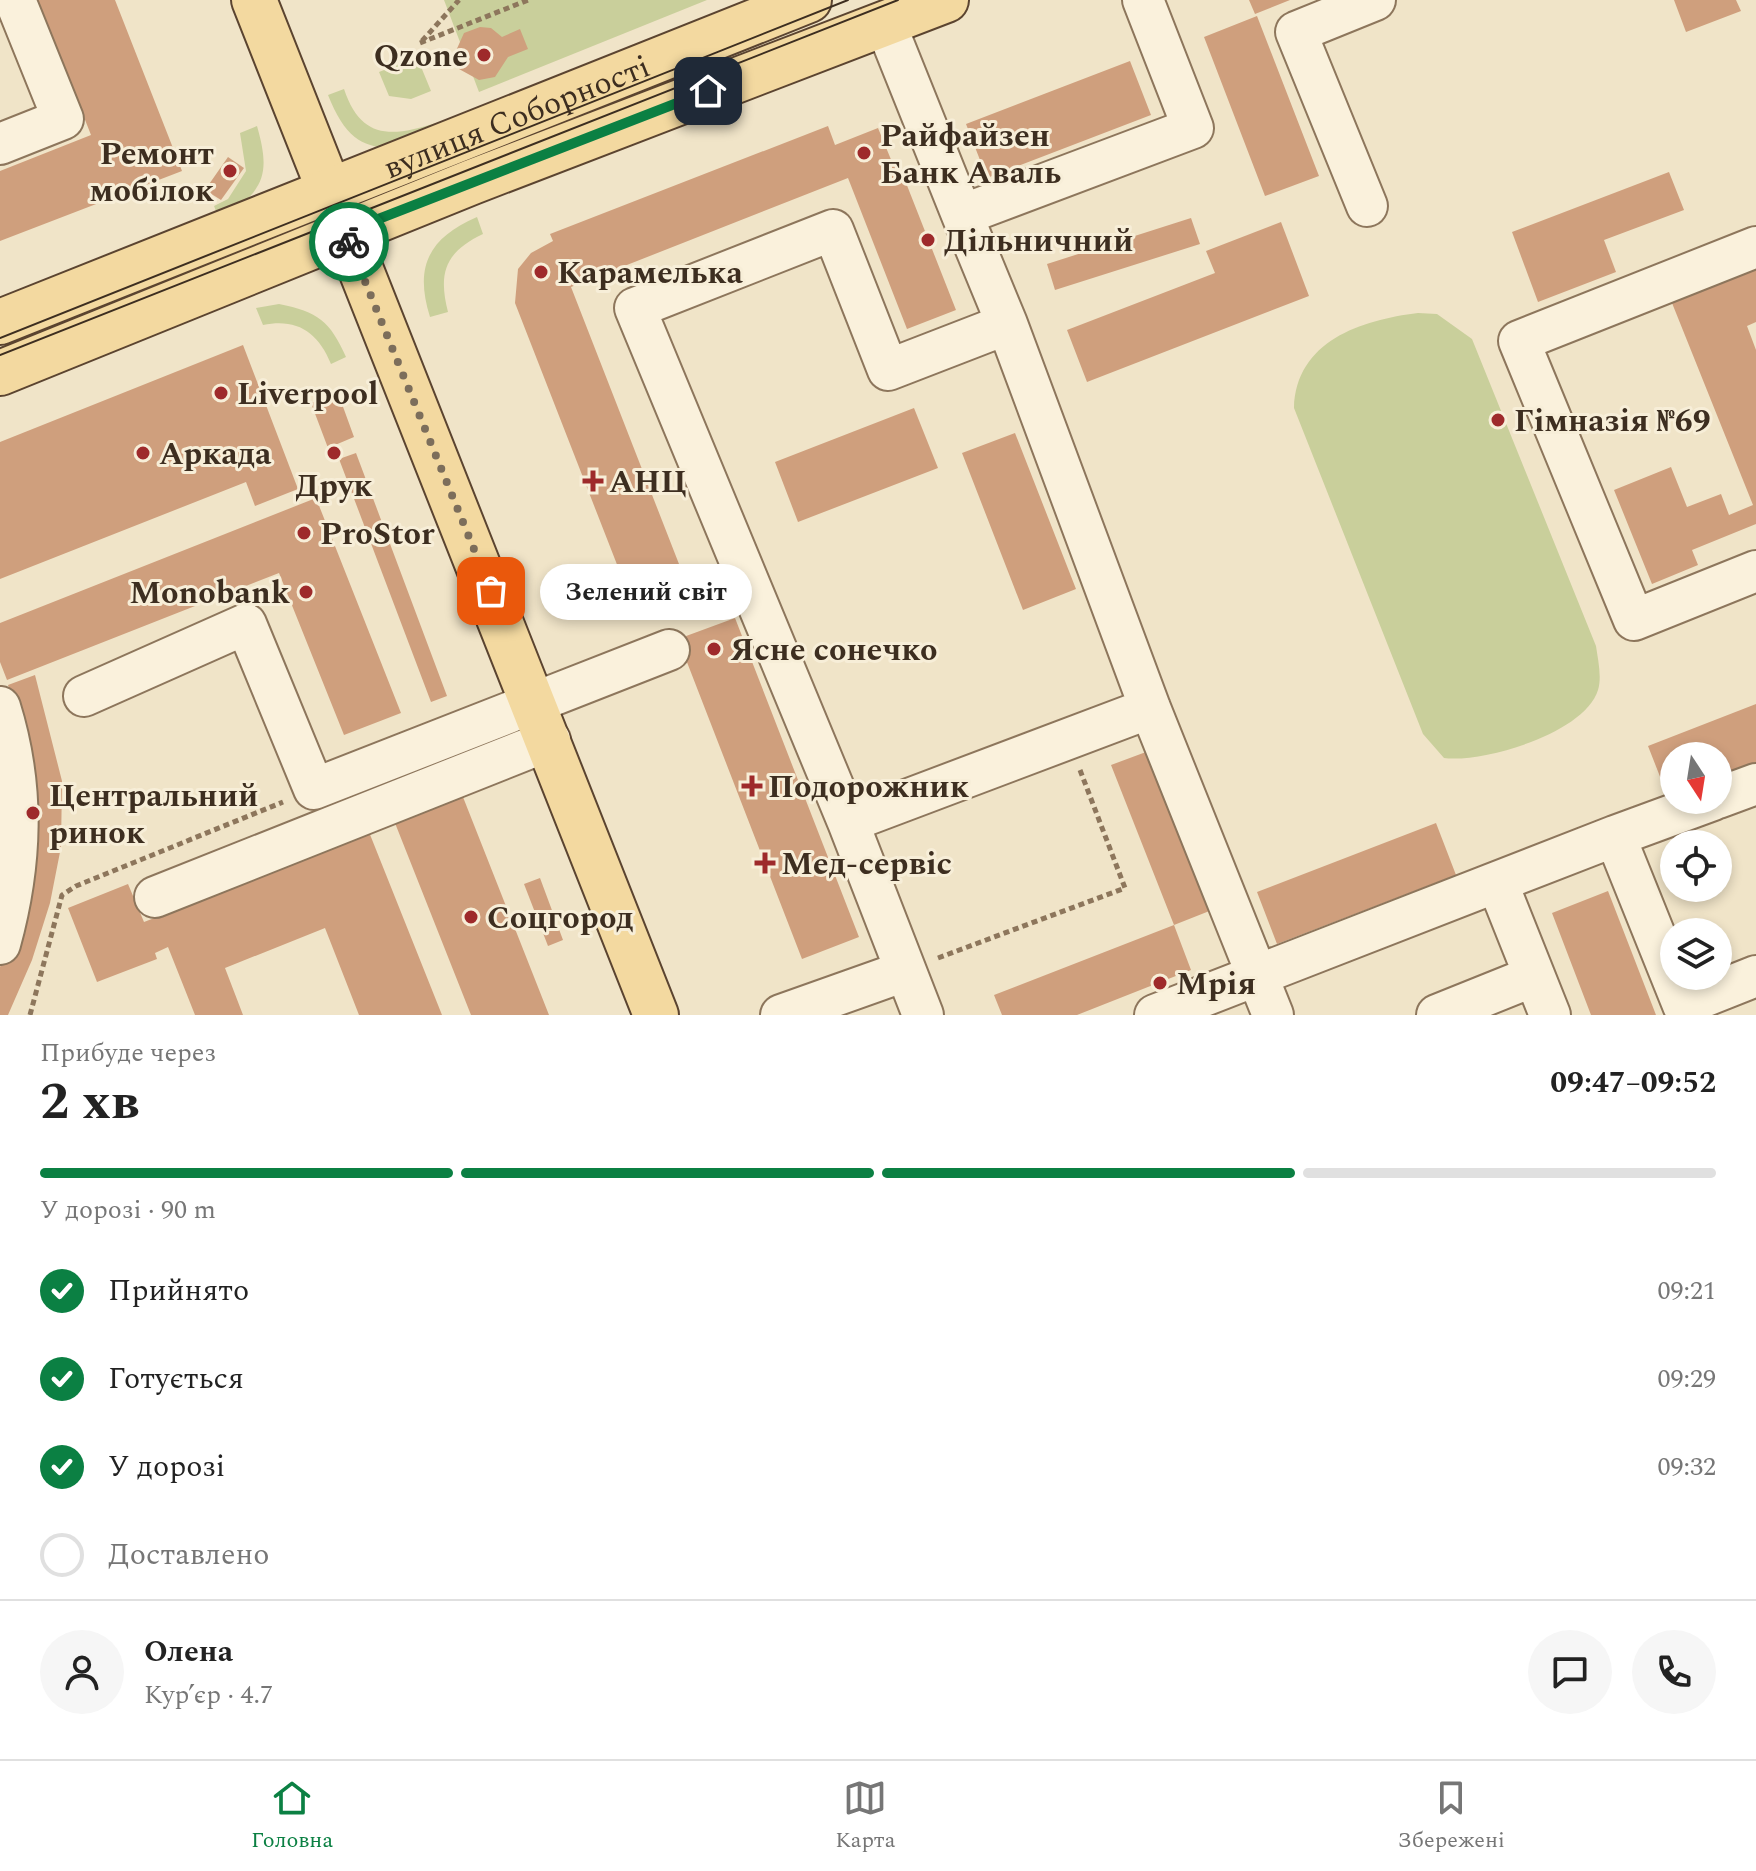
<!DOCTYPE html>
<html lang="uk">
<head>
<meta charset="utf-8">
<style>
  body { margin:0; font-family:Spectral,serif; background:#f6f6f6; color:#222; height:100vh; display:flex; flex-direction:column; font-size:30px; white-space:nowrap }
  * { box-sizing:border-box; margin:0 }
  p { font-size:26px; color:#767676 }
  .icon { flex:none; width:44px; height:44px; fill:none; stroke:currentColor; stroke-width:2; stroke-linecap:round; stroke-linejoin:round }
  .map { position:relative; height:1015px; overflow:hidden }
  .drawer { display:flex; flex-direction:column; background:#fff; flex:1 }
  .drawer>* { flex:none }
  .needle { width:52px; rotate:168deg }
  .tools { position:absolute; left:1660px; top:742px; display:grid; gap:16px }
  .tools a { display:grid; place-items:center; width:72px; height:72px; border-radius:50%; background:#fff; box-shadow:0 4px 12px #0003; font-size:40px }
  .pin { position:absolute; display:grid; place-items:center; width:68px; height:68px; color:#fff; margin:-34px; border-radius:16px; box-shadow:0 4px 12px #0006 }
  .courier { position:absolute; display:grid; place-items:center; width:80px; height:80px; margin:-40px; border:6px solid #0b8043; border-radius:50%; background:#fff; color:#222; box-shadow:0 2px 10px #0007 }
  .bubble { position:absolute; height:56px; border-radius:28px; background:#fff; box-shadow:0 4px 12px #0003; font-size:26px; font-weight:700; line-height:56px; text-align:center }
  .overview em { font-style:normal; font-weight:700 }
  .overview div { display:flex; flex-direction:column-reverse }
  .overview { display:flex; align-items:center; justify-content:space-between; height:136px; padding:0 40px }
  h1 { font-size:52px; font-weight:700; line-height:60px }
  .bar { display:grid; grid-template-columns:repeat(4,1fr); gap:12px 8px; align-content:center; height:96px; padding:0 40px }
  .bar i { height:10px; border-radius:6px; background:#e0e0e0 }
  .bar .selected { background:#0b8043 }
  .bar p { grid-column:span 4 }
  .line { display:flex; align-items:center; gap:20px; padding:0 40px; border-top:2px solid #e0e0e0 }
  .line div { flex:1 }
  .round { display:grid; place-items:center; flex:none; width:84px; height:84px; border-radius:42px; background:#f6f6f6 }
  ol { padding:0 40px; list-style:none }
  li { display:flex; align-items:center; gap:24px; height:88px }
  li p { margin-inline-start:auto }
  li .icon { padding:8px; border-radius:50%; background:#0b8043; color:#fff; stroke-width:4 }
  li:last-child { color:#767676 }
  li i { width:44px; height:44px; border:4px solid #e0e0e0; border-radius:50% }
  .dock { display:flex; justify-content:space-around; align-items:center; height:112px; border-top:2px solid #e0e0e0; background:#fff; font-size:22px; color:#767676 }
  .dock a { display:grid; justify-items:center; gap:4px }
  .dock .selected { color:#0b8043 }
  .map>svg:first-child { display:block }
  .green { fill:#c9cf9b }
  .building { fill:#cf9f7d }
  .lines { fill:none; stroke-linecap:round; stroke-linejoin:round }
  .minor-casing { stroke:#8d765c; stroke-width:44 }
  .major-casing { stroke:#5b4430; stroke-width:48 }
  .path { stroke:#8d765c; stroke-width:5; stroke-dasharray:6 4; stroke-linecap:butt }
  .minor { stroke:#faf1dc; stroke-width:40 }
  .major { stroke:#f3d9a0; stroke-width:44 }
  .tram { stroke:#3d2e20; stroke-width:2 }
  .done { stroke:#7c6e5b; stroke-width:8; stroke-dasharray:0 14.4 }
  .route { stroke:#0b8043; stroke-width:10 }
  .poi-dot { fill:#9e2a2b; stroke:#f7eed8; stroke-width:3 }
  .labels { text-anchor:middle; stroke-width:6; stroke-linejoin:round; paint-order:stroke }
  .poi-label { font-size:32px; font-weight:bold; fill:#3d2e20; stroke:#f7eed8; text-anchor:start }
  .street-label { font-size:32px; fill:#3d2e20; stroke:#f7eed8 }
</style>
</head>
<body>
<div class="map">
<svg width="1756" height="1015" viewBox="0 0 1756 1015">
  <rect width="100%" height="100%" fill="#f0e4c8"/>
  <path class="green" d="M 444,0 L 707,0 L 479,92 Z
    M 417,57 L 431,91 L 411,99 L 389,96 L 379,72 Z
    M 344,89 C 361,140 392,137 436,123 L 442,140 C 383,151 353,159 328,95 Z
    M 257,126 C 272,178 262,191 220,221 L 214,206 L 228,199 L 246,171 L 240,133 Z
    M 477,217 L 483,234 C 445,252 438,273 448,312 L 430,317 C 414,266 429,238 477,217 Z
    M 279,304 C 318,312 330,321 346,357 L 331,364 C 318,332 297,318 263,325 L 256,308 Z
    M 1418,313 L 1437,314 L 1472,339 L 1596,646 C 1598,660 1602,677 1598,690 C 1585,733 1484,763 1444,758 L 1423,734 L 1294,408 C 1296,341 1361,320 1418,313 Z"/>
  <path class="building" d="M 38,0 L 115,0 L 182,171 L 0,241 L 0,171 L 91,135 Z
    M 1249,0 L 1290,0 L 1255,14 Z
    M 1674,0 L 1736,0 L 1741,11 L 1686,32 Z
    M 1257,16 L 1319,176 L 1265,196 L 1204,37 Z
    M 480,27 L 491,28 L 502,37 L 520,29 L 528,49 L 508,57 L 495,77 L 479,80 L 459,69 L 455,53 L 464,33 Z
    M 1130,61 L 1151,115 L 987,178 L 966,124 Z
    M 828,126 L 835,145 L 878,128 L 892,162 L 897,160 L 956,310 L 907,329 L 848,178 L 571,287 L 679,564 L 625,585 L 515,303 L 518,269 L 531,253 L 553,241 L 550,234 Z
    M 228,157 L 244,168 L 221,200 L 205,190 Z
    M 1669,172 L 1684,210 L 1604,240 L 1616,272 L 1538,302 L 1512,232 Z
    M 1191,218 L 1200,244 L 1055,290 L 1047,264 Z
    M 1281,222 L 1309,296 L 1087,382 L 1067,330 L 1215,273 L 1206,251 Z
    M 1756,257 L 1756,322 L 1747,326 L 1756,350 L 1756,524 L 1692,550 L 1698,565 L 1652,584 L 1614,490 L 1671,467 L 1687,507 L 1721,494 L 1729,515 L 1753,505 L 1668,293 Z
    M 243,345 L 298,489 L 255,506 L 246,482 L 0,579 L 0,442 Z
    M 338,393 L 354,437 L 328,448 L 311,403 Z
    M 914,408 L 938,468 L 798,522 L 775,462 Z
    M 1015,433 L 1076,589 L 1023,610 L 962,453 Z
    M 356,453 L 447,696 L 431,702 L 339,459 Z
    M 316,498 L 401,713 L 344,735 L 279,573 L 7,680 L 0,662 L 0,623 Z
    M 735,618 L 859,937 L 802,959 L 678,639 Z
    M 35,675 L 62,781 L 61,847 L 50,903 L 32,960 L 8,1015 L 0,1015 L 0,967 L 12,938 L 28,747 L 8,685 Z
    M 1756,704 L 1756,762 L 1718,777 L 1718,756 L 1674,756 L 1674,794 L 1668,797 L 1648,746 Z
    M 1154,749 L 1217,908 L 1174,925 L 1111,765 Z
    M 461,792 L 549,1015 L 471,1015 L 393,818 Z
    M 1436,823 L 1456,875 L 1277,944 L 1257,892 Z
    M 367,827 L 442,1015 L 359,1015 L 325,928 L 225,968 L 243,1015 L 195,1015 L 168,947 L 155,953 L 157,959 L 97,982 L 68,908 L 128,884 L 144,922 L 157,917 L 154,911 Z
    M 540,878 L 563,940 L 548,946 L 524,884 Z
    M 1608,891 L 1656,1015 L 1591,1015 L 1552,913 Z
    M 1174,925 L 1191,970 L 1077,1015 L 1002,1015 L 994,995 Z"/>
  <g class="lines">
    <g class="minor-casing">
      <path id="minor" d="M 885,23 L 962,215
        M 0,144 L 63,119 L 15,0
        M 1367,206 L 1296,32 L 1375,0
        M 1756,247 L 1519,341 L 1634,620 L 1756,571
        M 1007,324 L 1150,708 L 1273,1015
        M 84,696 L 246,624 L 314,789 L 669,650
        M 0,707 C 25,787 22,864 0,944
        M 1718,798 L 1756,784
        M 848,822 L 1150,708
        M 1615,836 L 1713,800
        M 1497,882 L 1550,1015
        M 155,897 L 550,740
        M 781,1015 L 905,971
        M 923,1015 L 848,822 L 635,308 L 833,230 L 888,370 L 1007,324 L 962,215 L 1193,128 L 1143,0
        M 1155,1015 L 1615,836 L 1683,1005 L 1756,976
        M 1437,1015 L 1534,976"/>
    </g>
    <g class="major-casing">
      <g id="major">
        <path d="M 254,0 L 656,1015"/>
        <path id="s1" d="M 0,322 L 809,0"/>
        <path d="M 0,373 L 472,182 L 946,0"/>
      </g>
    </g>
    <path class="path" d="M 422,41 L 459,0
      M 420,43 L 528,0
      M 938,958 L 1125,888 L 1080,770
      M 30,1015 L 62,895 L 76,886 L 283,802"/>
    <use href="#minor" class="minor"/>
    <use href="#major" class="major"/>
    <path class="tram" d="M 0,338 L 848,0
      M 0,355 L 898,0"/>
  </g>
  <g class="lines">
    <path class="done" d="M 349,242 L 491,591"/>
    <path class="route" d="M 349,242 L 345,232 L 708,91"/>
  </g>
  <g class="poi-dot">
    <circle cx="484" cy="55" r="8"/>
    <circle cx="864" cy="153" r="8"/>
    <circle cx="230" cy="171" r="8"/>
    <circle cx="928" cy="240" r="8"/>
    <circle cx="541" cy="272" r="8"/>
    <circle cx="221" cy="393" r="8"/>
    <circle cx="1498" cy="420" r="8"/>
    <circle cx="143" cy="453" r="8"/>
    <circle cx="334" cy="453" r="8"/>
    <path d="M589 469h8v8h8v8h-8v8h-8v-8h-8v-8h8z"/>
    <circle cx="304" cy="533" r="8"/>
    <circle cx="306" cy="592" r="8"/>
    <circle cx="714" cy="649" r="8"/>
    <path d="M748 774h8v8h8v8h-8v8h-8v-8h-8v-8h8z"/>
    <circle cx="33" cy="813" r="8"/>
    <path d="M761 851h8v8h8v8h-8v8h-8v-8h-8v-8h8z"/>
    <circle cx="471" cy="917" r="8"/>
    <circle cx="1160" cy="983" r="8"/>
  </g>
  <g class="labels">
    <g class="poi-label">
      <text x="468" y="66" text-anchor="end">Qzone</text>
      <text x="880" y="146">Райфайзен<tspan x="880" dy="37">Банк Аваль</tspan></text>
      <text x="214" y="164" text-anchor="end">Ремонт<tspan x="214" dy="37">мобілок</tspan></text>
      <text x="944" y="251">Дільничний</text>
      <text x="557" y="283">Карамелька</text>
      <text x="237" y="404">Liverpool</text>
      <text x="1514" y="431">Гімназія №69</text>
      <text x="159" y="464">Аркада</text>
      <text x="609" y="492">АНЦ</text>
      <text x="334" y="496" text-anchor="middle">Друк</text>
      <text x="320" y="544">ProStor</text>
      <text x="290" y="603" text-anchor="end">Monobank</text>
      <text x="730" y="660">Ясне сонечко</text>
      <text x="768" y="797">Подорожник</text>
      <text x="49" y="806">Центральний<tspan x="49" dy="37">ринок</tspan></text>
      <text x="781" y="874">Мед-сервіс</text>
      <text x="487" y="928">Соцгород</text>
      <text x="1176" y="994">Мрія</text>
    </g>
    <g class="street-label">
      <text dy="11" stroke="none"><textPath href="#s1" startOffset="556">вулиця Соборності</textPath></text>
    </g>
  </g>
</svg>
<div class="tools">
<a><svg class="needle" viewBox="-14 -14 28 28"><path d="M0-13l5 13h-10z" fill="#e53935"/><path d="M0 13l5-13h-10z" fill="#767676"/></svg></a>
<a><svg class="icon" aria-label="locate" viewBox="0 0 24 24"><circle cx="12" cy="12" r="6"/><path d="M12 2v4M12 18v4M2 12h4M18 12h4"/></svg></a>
<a><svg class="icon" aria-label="layers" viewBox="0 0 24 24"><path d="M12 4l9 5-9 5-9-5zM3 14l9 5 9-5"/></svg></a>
</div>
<div class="pin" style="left:491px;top:591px;background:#ea580c"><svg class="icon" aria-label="bag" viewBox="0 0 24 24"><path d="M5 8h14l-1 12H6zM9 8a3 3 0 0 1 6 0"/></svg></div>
<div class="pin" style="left:708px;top:91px;background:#1f2937"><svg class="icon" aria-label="home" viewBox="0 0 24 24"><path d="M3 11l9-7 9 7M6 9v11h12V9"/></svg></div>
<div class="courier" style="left:349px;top:242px"><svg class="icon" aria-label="bike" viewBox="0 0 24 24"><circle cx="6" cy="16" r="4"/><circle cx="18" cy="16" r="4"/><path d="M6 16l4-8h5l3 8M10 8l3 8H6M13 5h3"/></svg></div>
<div class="bubble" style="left:540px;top:564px;width:212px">Зелений світ</div>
</div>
<section class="drawer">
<div class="overview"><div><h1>2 хв</h1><p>Прибуде через</p></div><em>09:47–09:52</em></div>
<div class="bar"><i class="selected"></i><i class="selected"></i><i class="selected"></i><i></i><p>У дорозі · 90 m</p></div>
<ol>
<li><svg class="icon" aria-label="check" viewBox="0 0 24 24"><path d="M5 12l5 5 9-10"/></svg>Прийнято<p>09:21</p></li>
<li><svg class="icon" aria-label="check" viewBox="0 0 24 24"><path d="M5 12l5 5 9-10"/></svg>Готується<p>09:29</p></li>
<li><svg class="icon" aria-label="check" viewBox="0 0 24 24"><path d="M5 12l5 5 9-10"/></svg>У дорозі<p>09:32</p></li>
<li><i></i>Доставлено</li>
</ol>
<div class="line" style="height:144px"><a class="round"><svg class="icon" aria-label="person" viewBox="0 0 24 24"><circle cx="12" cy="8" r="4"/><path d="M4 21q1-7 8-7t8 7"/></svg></a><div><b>Олена</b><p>Кур’єр · 4.7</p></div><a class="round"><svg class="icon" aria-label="chat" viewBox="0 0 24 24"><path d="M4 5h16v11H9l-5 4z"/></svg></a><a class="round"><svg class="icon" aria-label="phone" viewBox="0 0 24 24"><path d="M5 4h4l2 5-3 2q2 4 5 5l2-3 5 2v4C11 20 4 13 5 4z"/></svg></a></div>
</section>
<nav class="dock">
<a class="selected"><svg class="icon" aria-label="home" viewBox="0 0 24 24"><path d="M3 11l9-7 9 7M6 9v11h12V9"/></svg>Головна</a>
<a><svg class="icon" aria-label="map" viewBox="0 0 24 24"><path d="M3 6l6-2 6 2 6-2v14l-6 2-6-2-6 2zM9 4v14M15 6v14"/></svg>Карта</a>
<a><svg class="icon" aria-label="saved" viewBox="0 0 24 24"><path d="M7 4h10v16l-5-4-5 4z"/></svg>Збережені</a>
</nav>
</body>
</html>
